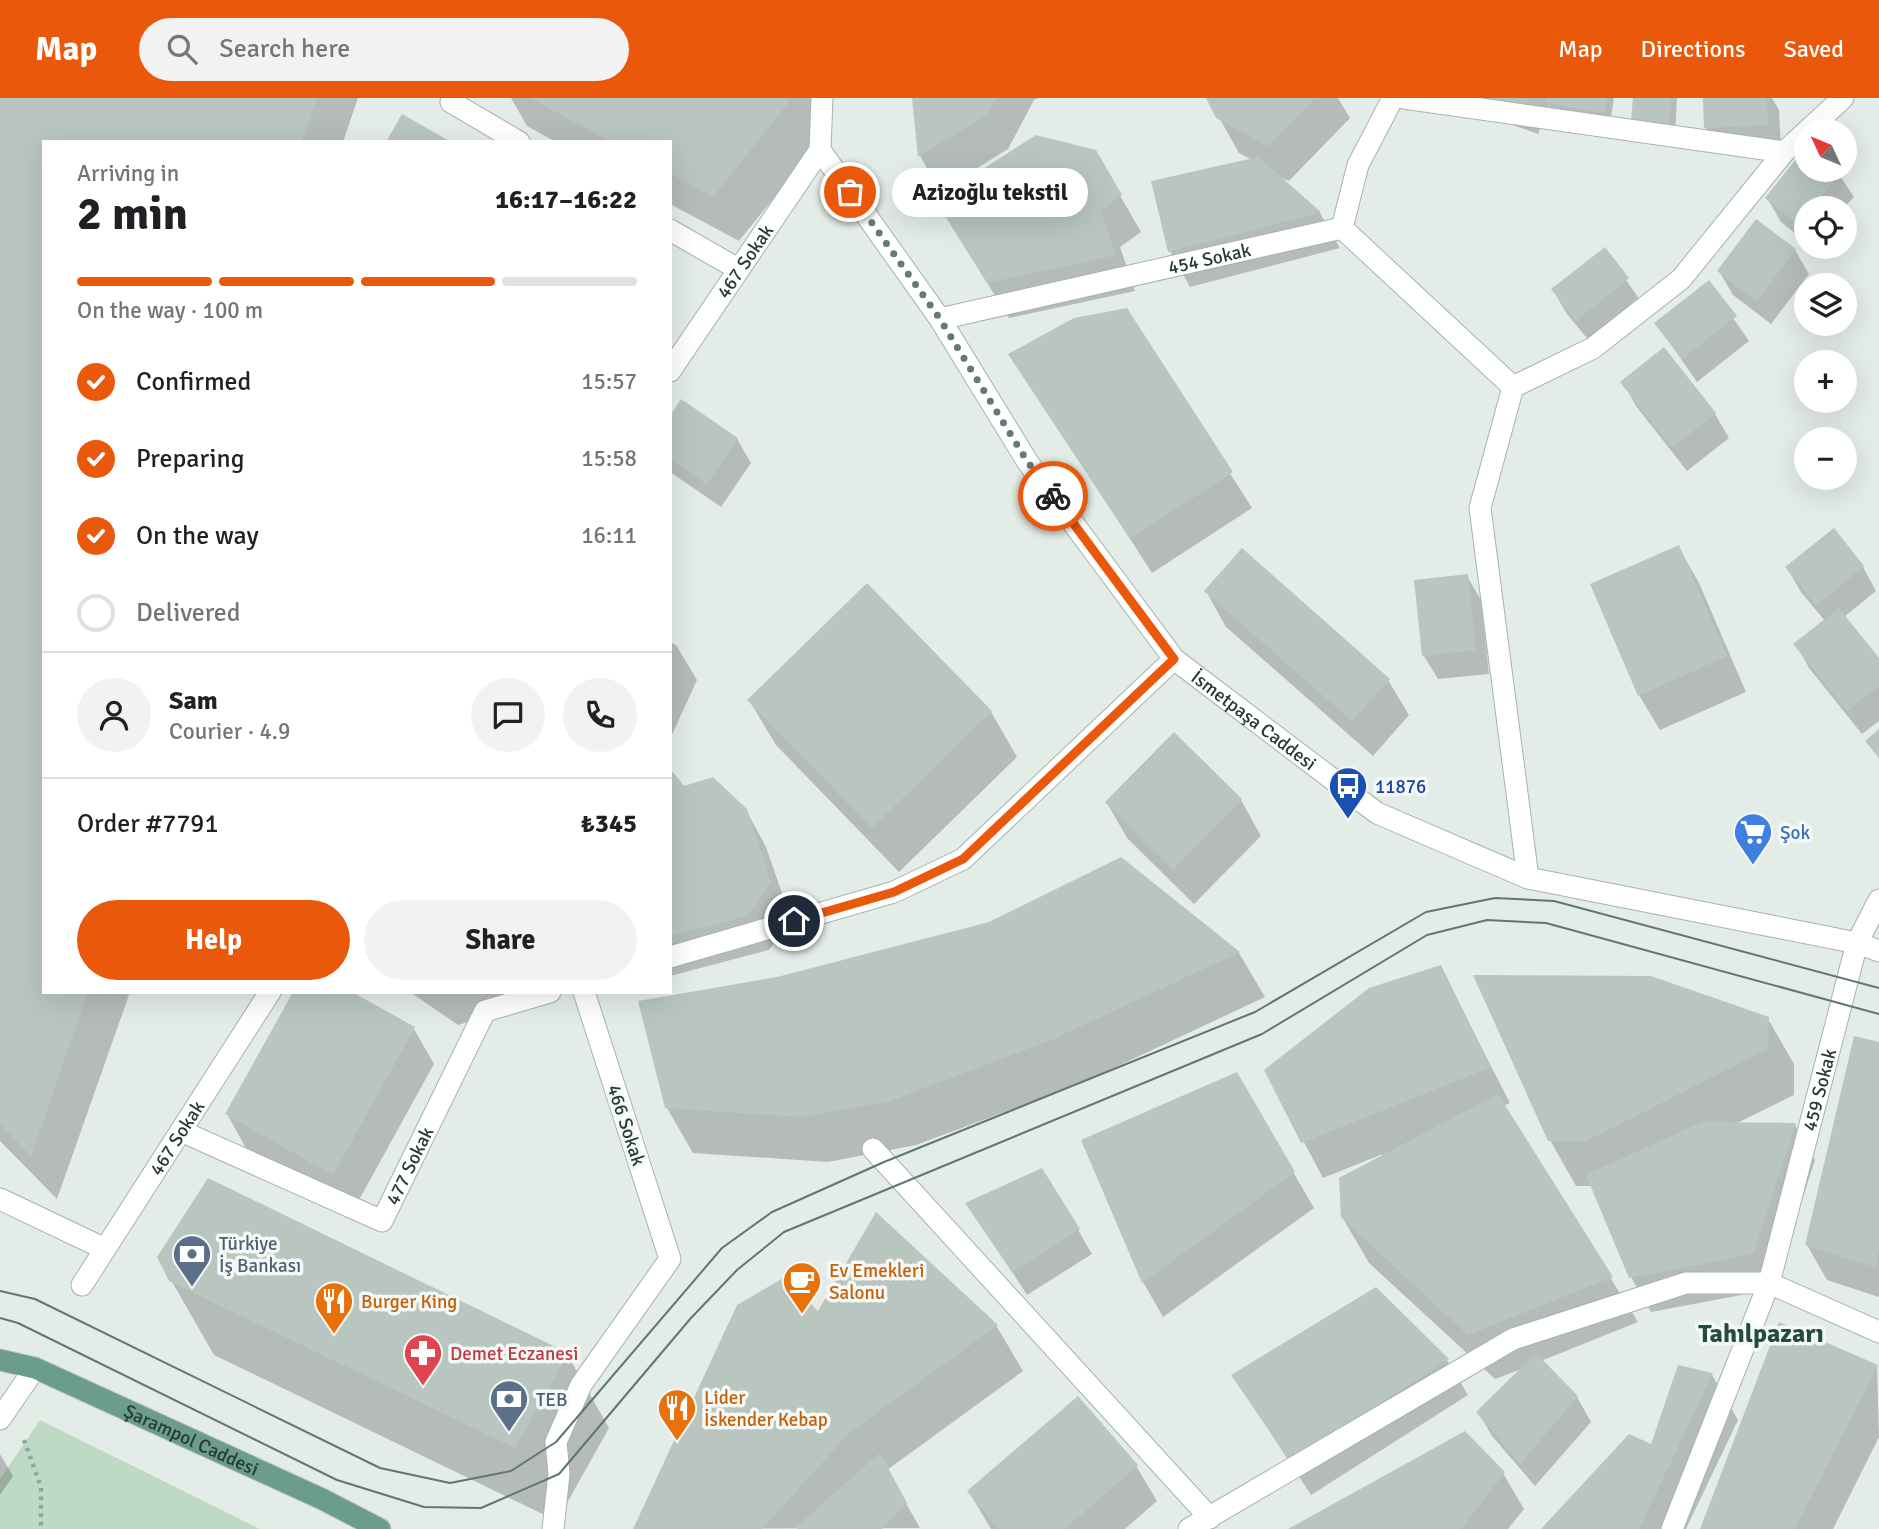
<!DOCTYPE html>
<html lang="en">
<head>
<meta charset="utf-8">
<style>
  body { margin:0; font-family:Signika,sans-serif; background:#f2f2f2; color:#202124; height:100vh; display:flex; flex-direction:column; font-size:26px; white-space:nowrap }
  * { box-sizing:border-box; margin:0 }
  p { font-size:23px; color:#757577 }
  .icon { flex:none; width:38px; height:38px; fill:none; stroke:currentColor; stroke-width:2; stroke-linecap:round; stroke-linejoin:round }
  .map { position:relative; flex:1; overflow:hidden }
  .panel { position:absolute; left:42px; top:42px; width:630px; height:854px; display:flex; flex-direction:column; background:#fff; border-radius:0px; box-shadow:0 7px 28px #0002 }
  .panel>* { flex:none }
  .needle { width:46px; rotate:314deg }
  .buttons { position:absolute; left:1794px; top:21px; display:grid; gap:14px }
  .buttons a { display:grid; place-items:center; width:63px; height:63px; border-radius:50%; background:#fff; box-shadow:0 7px 28px #0002; font-size:35px }
  .pin { position:absolute; display:grid; place-items:center; width:60px; height:60px; color:#fff; margin:-30px; border:4px solid #fff; border-radius:50%; box-shadow:0 2px 7px #0007 }
  .courier { position:absolute; display:grid; place-items:center; width:70px; height:70px; margin:-35px; border:5px solid #ea580c; border-radius:50%; background:#fff; color:#222; box-shadow:0 2px 9px #0007 }
  .bubble { position:absolute; height:49px; border-radius:24px; background:#fff; box-shadow:0 7px 28px #0002; font-size:23px; font-weight:700; line-height:49px; text-align:center }
  .headline em { font-style:normal; font-weight:700 }
  .headline div { display:flex; flex-direction:column-reverse }
  .headline { display:flex; align-items:center; justify-content:space-between; height:119px; padding:0 35px }
  h1 { font-size:46px; font-weight:700; line-height:52px }
  .bar { display:grid; grid-template-columns:repeat(4,1fr); gap:10px 7px; align-content:center; height:84px; padding:0 35px }
  .bar i { height:9px; border-radius:5px; background:#e0e0e0 }
  .bar .selected { background:#ea580c }
  .bar p { grid-column:span 4 }
  .line { display:flex; align-items:center; gap:18px; padding:0 35px; border-top:2px solid #e0e0e0 }
  .line div { flex:1 }
  .round { display:grid; place-items:center; flex:none; width:74px; height:74px; border-radius:37px; background:#f2f2f2 }
  ol { padding:0 35px; list-style:none }
  li { display:flex; align-items:center; gap:21px; height:77px }
  li p { margin-inline-start:auto }
  li .icon { padding:7px; border-radius:50%; background:#ea580c; color:#fff; stroke-width:4 }
  li:last-child { color:#757577 }
  li i { width:38px; height:38px; border:4px solid #e0e0e0; border-radius:50% }
  .primary-button { display:flex; gap:14px; margin-top:auto; padding:14px 35px }
  .primary-button a { flex:1; height:80px; border-radius:42px; background:#ea580c; color:#fff; font-size:28px; font-weight:700; line-height:80px; text-align:center }
  .primary-button a+a { background:#f2f2f2; color:#202124 }
  header { display:flex; align-items:center; gap:42px; box-sizing:border-box; height:98px; padding:0 35px; background:#ea580c; color:#fff }
  header strong { font-size:33px }
  nav { display:flex; gap:38px; margin-inline-start:auto; font-size:24px }
  .search { width:490px; height:63px; background:#f2f2f2; display:flex; align-items:center; gap:18px; box-sizing:border-box; padding:0 24px; border-radius:38px; color:#757577; font-size:26px }
  .map>svg:first-child { display:block }
  .park { fill:#bfdac4 }
  .shadow { fill:#0003 }
  .building { fill:#b9c6c0 }
  .lines { fill:none; stroke-linecap:round; stroke-linejoin:round }
  .minor-casing { stroke:#a6b3ad; stroke-width:23 }
  .major-casing { stroke:#c2c8c6; stroke-width:23 }
  .path { stroke:#87ac9d; stroke-width:4.5; stroke-dasharray:3.5 5; stroke-linecap:butt }
  .minor { stroke:#fff; stroke-width:21 }
  .major { stroke:#6c9c8c; stroke-width:21 }
  .tram { stroke:#5f776e; stroke-width:2 }
  .done { stroke:#687972; stroke-width:7; stroke-dasharray:0 12.6 }
  .route { stroke:#ea580c; stroke-width:9 }
  .labels { text-anchor:middle; stroke-width:7; stroke-linejoin:round; paint-order:stroke }
  .street-label { font-size:19px; fill:#253b33; stroke:#f4f8f6 }
  .transit-label { font-size:19px; fill:#164399; stroke:#f4f8f6; text-anchor:start }
  .shop-label { font-size:19px; fill:#366cbe; stroke:#f4f8f6; text-anchor:start }
  .service-label { font-size:19px; fill:#4e5e75; stroke:#f4f8f6; text-anchor:start }
  .food-label { font-size:19px; fill:#c56008; stroke:#f4f8f6; text-anchor:start }
  .health-label { font-size:19px; fill:#be3a42; stroke:#f4f8f6; text-anchor:start }
  .district-label { font-size:26px; font-weight:bold; fill:#234b3e; stroke:#f4f8f6 }
</style>
</head>
<body>
<header>
<strong>Map</strong>
<div class="search"><svg class="icon" aria-label="search" viewBox="0 0 24 24"><circle cx="10" cy="10" r="6"/><path d="M15 15l6 6"/></svg>Search here</div>
<nav><a>Map</a><a>Directions</a><a>Saved</a></nav>
</header>
<div class="map">
<svg width="1879" height="1431" viewBox="0 0 1879 1431">
  <rect width="100%" height="100%" fill="#e3ece7"/>
  <path class="park" d="M 40,1322 L 260,1431 L 0,1431 L 0,1381 Z"/>
  <path class="shadow" d="M 0,0 L 358,0 L 343,44 L 44,44 L 44,894 L 130,894 L 57,1101 L 0,1043 Z
    M 511,0 L 812,0 L 814,50 L 739,143 L 670,106 L 670,44 L 556,44 L 527,28 Z
    M 914,0 L 1039,0 L 1034,2 L 1008,51 L 940,93 L 920,58 Z
    M 1208,0 L 1338,0 L 1350,20 L 1289,83 L 1278,79 L 1320,115 L 1340,150 L 1190,189 L 1170,153 L 1252,62 L 1239,55 Z
    M 1482,0 L 1614,0 L 1610,26 L 1554,17 L 1549,7 L 1538,36 L 1493,20 Z
    M 1635,0 L 1677,0 L 1675,38 Z
    M 1705,0 L 1772,0 L 1779,12 L 1781,51 L 1719,53 L 1705,29 Z
    M 1806,51 L 1806,72 L 1836,72 L 1854,99 L 1844,110 L 1806,110 L 1806,144 L 1781,124 L 1767,100 Z
    M 1095,54 L 1141,134 L 1120,149 L 1135,193 L 1009,220 L 958,138 Z
    M 1756,123 L 1795,152 L 1809,176 L 1771,226 L 1733,197 L 1719,173 Z
    M 1605,152 L 1642,205 L 1591,245 L 1567,216 L 1553,192 Z
    M 1709,185 L 1749,243 L 1697,284 L 1656,225 Z
    M 1126,212 L 1252,410 L 1152,475 L 1011,256 Z
    M 1664,252 L 1715,316 L 1729,340 L 1687,373 L 1636,308 L 1623,284 Z
    M 670,321 L 737,341 L 751,365 L 721,409 L 670,374 Z
    M 1833,433 L 1863,469 L 1876,493 L 1844,519 L 1879,563 L 1879,623 L 1862,636 L 1809,570 L 1796,546 L 1825,523 L 1801,494 L 1787,470 Z
    M 1679,450 L 1699,485 L 1746,594 L 1660,632 L 1639,597 Z
    M 1467,478 L 1481,502 L 1489,576 L 1438,581 L 1424,558 Z
    M 1206,493 L 1388,582 L 1409,617 L 1373,658 L 1226,529 Z
    M 670,544 L 676,547 L 697,582 L 670,641 Z
    M 749,602 L 991,614 L 1017,659 L 899,774 L 776,647 Z
    M 1174,637 L 1241,702 L 1261,738 L 1194,806 L 1127,740 L 1107,705 Z
    M 670,676 L 683,690 L 746,712 L 766,749 L 791,821 L 769,852 L 670,878 Z
    M 1120,761 L 1239,855 L 1265,899 L 1082,985 L 916,1047 L 828,1064 L 693,1055 L 667,1010 L 778,881 L 990,825 Z
    M 1440,869 L 1510,1005 L 1503,1008 L 1638,1224 L 1541,1263 L 1577,1299 L 1591,1324 L 1535,1388 L 1492,1338 L 1478,1314 L 1524,1270 L 1495,1281 L 1369,1165 L 1342,1119 L 1383,1056 L 1323,1080 L 1266,973 Z
    M 410,894 L 542,894 L 544,901 L 458,927 Z
    M 1768,921 L 1794,966 L 1794,997 L 1735,1026 L 1795,1027 L 1815,1062 L 1773,1191 L 1651,1214 L 1631,1179 L 1593,1088 L 1576,1088 L 1550,1042 Z
    M 414,931 L 434,966 L 354,1111 L 247,1052 L 227,1016 Z
    M 1879,945 L 1879,1199 L 1827,1182 L 1807,1147 Z
    M 1236,976 L 1314,1110 L 1163,1219 L 1143,1184 L 1083,1043 Z
    M 968,1106 L 1078,1132 L 1092,1156 L 1027,1197 Z
    M 876,1117 L 997,1229 L 1023,1273 L 887,1372 L 920,1430 L 635,1431 L 819,1216 Z
    M 171,1182 L 567,1256 L 609,1330 L 557,1423 L 214,1257 Z
    M 1447,1262 L 1468,1297 L 1311,1397 L 1233,1277 Z
    M 1679,1269 L 1712,1277 L 1738,1322 L 1686,1431 L 1544,1431 L 1652,1348 Z
    M 1877,1269 L 1879,1339 L 1833,1431 L 1702,1431 Z
    M 0,1356 L 13,1378 L 0,1397 Z
    M 1136,1368 L 1157,1403 L 1125,1431 L 991,1431 L 969,1394 Z
    M 1503,1375 L 1524,1411 L 1508,1431 L 1292,1431 Z"/>
  <path class="building" d="M 0,0 L 317,0 L 301,44 L 44,44 L 44,894 L 88,894 L 31,1058 L 0,1026 Z
    M 531,0 L 789,0 L 789,4 L 713,99 L 670,76 L 670,44 L 611,44 Z
    M 912,0 L 997,0 L 988,16 L 918,59 Z
    M 1206,0 L 1315,0 L 1268,48 L 1216,20 Z
    M 1490,0 L 1529,0 L 1525,13 Z
    M 1546,0 L 1607,0 L 1604,15 L 1546,5 Z
    M 1633,0 L 1671,0 L 1669,27 L 1631,24 Z
    M 1703,0 L 1767,0 L 1768,27 L 1704,30 Z
    M 402,16 L 451,44 L 386,44 Z
    M 1036,37 L 1096,52 L 1122,97 L 1101,113 L 1116,157 L 987,185 L 935,102 Z
    M 1806,49 L 1806,72 L 1841,73 L 1812,110 L 1806,110 L 1806,118 L 1799,127 L 1765,100 Z
    M 1258,59 L 1321,114 L 1168,154 L 1151,83 Z
    M 1756,121 L 1796,151 L 1757,203 L 1717,173 Z
    M 1605,149 L 1629,180 L 1576,223 L 1551,191 Z
    M 1709,182 L 1737,218 L 1682,261 L 1654,225 Z
    M 1127,210 L 1233,374 L 1130,441 L 1008,256 L 1074,220 Z
    M 1664,249 L 1716,315 L 1672,350 L 1620,284 Z
    M 681,301 L 738,340 L 707,386 L 670,361 L 670,318 Z
    M 1834,430 L 1864,468 L 1816,508 L 1785,469 Z
    M 1679,447 L 1727,558 L 1638,598 L 1590,486 Z
    M 1242,450 L 1390,581 L 1352,623 L 1204,493 Z
    M 1468,476 L 1476,552 L 1422,558 L 1414,482 Z
    M 867,485 L 992,613 L 872,730 L 747,602 Z
    M 1839,510 L 1879,560 L 1879,588 L 1847,613 L 1793,546 Z
    M 1879,631 L 1879,660 L 1865,643 Z
    M 1174,634 L 1242,701 L 1173,772 L 1105,704 Z
    M 670,674 L 673,674 L 684,688 L 713,679 L 747,711 L 771,784 L 749,817 L 670,838 Z
    M 1121,759 L 1240,854 L 1056,940 L 890,1003 L 802,1019 L 665,1010 L 638,903 L 777,879 L 989,824 Z
    M 1441,867 L 1491,969 L 1301,1045 L 1264,972 L 1369,890 Z
    M 1473,877 L 1651,878 L 1769,919 L 1768,951 L 1586,1043 L 1548,1043 Z
    M 293,894 L 352,894 L 415,929 L 333,1077 L 225,1016 Z
    M 1854,938 L 1879,944 L 1879,1153 L 1875,1169 L 1805,1147 Z
    M 1237,974 L 1295,1074 L 1142,1185 L 1081,1042 Z
    M 1498,996 L 1613,1179 L 1468,1237 L 1341,1119 L 1339,1080 Z
    M 1702,1024 L 1796,1025 L 1753,1156 L 1629,1180 L 1586,1077 Z
    M 1042,1070 L 1080,1131 L 1012,1174 L 965,1105 Z
    M 208,1080 L 568,1255 L 515,1350 L 169,1183 L 157,1159 Z
    M 876,1114 L 998,1227 L 849,1335 L 762,1431 L 633,1431 L 737,1207 L 785,1179 L 818,1213 Z
    M 1376,1189 L 1449,1261 L 1290,1363 L 1231,1277 Z
    M 1779,1224 L 1878,1267 L 1795,1431 L 1700,1431 Z
    M 1536,1255 L 1578,1298 L 1520,1366 L 1476,1314 Z
    M 1678,1267 L 1713,1275 L 1639,1431 L 1541,1431 L 1629,1336 L 1651,1346 Z
    M 1078,1298 L 1138,1367 L 1065,1431 L 999,1431 L 967,1393 Z
    M 1465,1333 L 1505,1374 L 1461,1431 L 1288,1431 Z
    M 880,1355 L 907,1405 L 882,1431 L 798,1431 L 796,1429 Z"/>
  <g class="lines">
    <g class="minor-casing">
      <g id="minor">
        <path d="M 453,0 L 451,4 L 519,44"/>
        <path d="M 1404,0 L 1784,54"/>
        <path d="M 1807,33 L 1843,0"/>
        <path id="s1" d="M 820,52 L 940,221 L 1027,363 L 1174,561 L 1377,715 L 1528,780 L 1857,845 L 1879,853"/>
        <path d="M 820,52 L 822,0"/>
        <path d="M 1342,130 L 1513,289"/>
        <path d="M 670,132 L 738,171"/>
        <path id="s2" d="M 940,221 L 1342,130 L 1358,67 L 1393,0"/>
        <path id="s3" d="M 670,273 L 820,52"/>
        <path d="M 1528,780 L 1480,410 L 1513,289 L 1593,250 L 1681,181 L 1784,54 L 1806,34"/>
        <path d="M 670,859 L 894,794 L 963,761 L 1174,561"/>
        <path id="s4" d="M 181,1033 L 382,1123 L 485,913 L 550,894"/>
        <path d="M 873,1051 L 1210,1420"/>
        <path d="M 0,1101 L 105,1151"/>
        <path id="s5" d="M 82,1187 L 270,894"/>
        <path d="M 0,1321 L 35,1270"/>
        <path d="M 553,1431 L 559,1376 L 556,1344 L 581,1287 L 670,1161 L 584,894"/>
        <path d="M 1189,1431 L 1513,1241 L 1686,1185 L 1769,1185 L 1879,1234"/>
        <path id="s6" d="M 1672,1431 L 1769,1185 L 1857,845 L 1879,802"/>
      </g>
    </g>
    <g class="major-casing">
      <g id="major">
        <path id="s7" d="M 0,1262 L 35,1270 L 322,1401 L 380,1431"/>
      </g>
    </g>
    <path class="path" d="M 24,1342 L 41,1389 L 41,1431"/>
    <use href="#minor" class="minor"/>
    <use href="#major" class="major"/>
    <path class="tram" d="M 0,1193 L 35,1201 L 380,1370 L 450,1385 L 511,1373 L 556,1344 L 722,1150 L 772,1114 L 884,1064 L 1255,914 L 1426,814 L 1495,800 L 1554,803 L 1879,890
      M 0,1220 L 18,1225 L 337,1382 L 424,1409 L 481,1410 L 559,1376 L 691,1220 L 737,1172 L 784,1134 L 1262,936 L 1427,837 L 1487,822 L 1546,825 L 1879,916"/>
  </g>
  <g class="lines">
    <path class="done" d="M 850,94 L 940,221 L 1027,363 L 1053,398"/>
    <path class="route" d="M 794,823 L 894,794 L 963,761 L 1174,561 L 1053,398"/>
  </g>
  <defs>
    <g id="bus-pin" transform="scale(2.0125)"><path d="M0 17L-7.5 6A9.5 9.5 0 1 1 7.5 6Z" fill="#1a4fb4" stroke="#f4f8f6"/><path d="M-5-6H5V4H4V6H2V4H-2V6H-4V4H-5ZM-3.5-4V0h7V-4ZM-3.5 1.2v1.5H-2V1.2ZM2 1.2v1.5H3.5V1.2Z" fill="#fff"/></g>
    <g id="supermarket-pin" transform="scale(2.0125)"><path d="M0 17L-7.5 6A9.5 9.5 0 1 1 7.5 6Z" fill="#3f7fe0" stroke="#f4f8f6"/><path d="M-6-5.5h2.5l.6 2H6L4.5 2H-2.5L-4.4-4H-6ZM-1.5 3.2a1.3 1.3 0 1 0 .1 0ZM3 3.2a1.3 1.3 0 1 0 .1 0Z" fill="#fff"/></g>
    <g id="bank-pin" transform="scale(2.0125)"><path d="M0 17L-7.5 6A9.5 9.5 0 1 1 7.5 6Z" fill="#5c6f8a" stroke="#f4f8f6"/><path d="M-6-4H6V4H-6ZM0-2.3a2.3 2.3 0 1 0 0 4.6a2.3 2.3 0 1 0 0-4.6Z" fill="#fff"/></g>
    <g id="cafe-pin" transform="scale(2.0125)"><path d="M0 17L-7.5 6A9.5 9.5 0 1 1 7.5 6Z" fill="#e8710a" stroke="#f4f8f6"/><path d="M-5.5-4.5H6V0H3Q3 3.5 0 3.5H-2.5Q-5.5 3.5-5.5 0ZM3-3.2v2h1.7v-2ZM-6 4.5H4V6H-6Z" fill="#fff"/></g>
    <g id="restaurant-pin" transform="scale(2.0125)"><path d="M0 17L-7.5 6A9.5 9.5 0 1 1 7.5 6Z" fill="#e8710a" stroke="#f4f8f6"/><path d="M-5-6h1v4h1v-4h1v4h1v-4h1v5L-1.5 .5V6h-2V.5L-5-1ZM5-6V6H3V1.5H1.5Q1.5-4 5-6Z" fill="#fff"/></g>
    <g id="pharmacy-pin" transform="scale(2.0125)"><path d="M0 17L-7.5 6A9.5 9.5 0 1 1 7.5 6Z" fill="#e0444e" stroke="#f4f8f6"/><path d="M-2-6h4v4h4v4h-4v4h-4v-4h-4v-4h4Z" fill="#fff"/></g>
  </defs>
  <g fill-rule="evenodd">
    <use href="#bus-pin" x="1348" y="688"/>
    <use href="#supermarket-pin" x="1753" y="734"/>
    <use href="#bank-pin" x="192" y="1156"/>
    <use href="#cafe-pin" x="802" y="1183"/>
    <use href="#restaurant-pin" x="334" y="1203"/>
    <use href="#pharmacy-pin" x="423" y="1255"/>
    <use href="#bank-pin" x="509" y="1301"/>
    <use href="#restaurant-pin" x="677" y="1310"/>
  </g>
  <g class="labels">
    <g class="street-label">
      <text dy="7" stroke="none"><textPath href="#s2" startOffset="276">454 Sokak</textPath></text>
      <text dy="7" stroke="none"><textPath href="#s3" startOffset="133">467 Sokak</textPath></text>
      <text dy="7" stroke="none"><textPath href="#s1" startOffset="721">İsmetpaşa Caddesi</textPath></text>
      <text dy="7" stroke="none"><textPath href="#s6" startOffset="464">459 Sokak</textPath></text>
      <text transform="translate(627 1027) rotate(72)" y="7">466 Sokak</text>
      <text dy="7" stroke="none"><textPath href="#s5" startOffset="175">467 Sokak</textPath></text>
      <text dy="7" stroke="none"><textPath href="#s4" startOffset="282">477 Sokak</textPath></text>
      <text dy="7" stroke="none"><textPath href="#s7" startOffset="208">Şarampol Caddesi</textPath></text>
    </g>
    <g class="transit-label">
      <text x="1375" y="695">11876</text>
    </g>
    <g class="shop-label">
      <text x="1780" y="741">Şok</text>
    </g>
    <g class="service-label">
      <text x="219" y="1152">Türkiye<tspan x="219" dy="22">İş Bankası</tspan></text>
      <text x="536" y="1308">TEB</text>
    </g>
    <g class="food-label">
      <text x="829" y="1179">Ev Emekleri<tspan x="829" dy="22">Salonu</tspan></text>
      <text x="361" y="1210">Burger King</text>
      <text x="704" y="1306">Lider<tspan x="704" dy="22">İskender Kebap</tspan></text>
    </g>
    <g class="health-label">
      <text x="450" y="1262">Demet Eczanesi</text>
    </g>
    <g class="district-label">
      <text x="1761" y="1244">Tahılpazarı</text>
    </g>
  </g>
</svg>
<div class="buttons">
<a><svg class="needle" viewBox="-14 -14 28 28"><path d="M0-13l5 13h-10z" fill="#e53935"/><path d="M0 13l5-13h-10z" fill="#757577"/></svg></a>
<a><svg class="icon" aria-label="locate" viewBox="0 0 24 24"><circle cx="12" cy="12" r="6"/><path d="M12 2v4M12 18v4M2 12h4M18 12h4"/></svg></a>
<a><svg class="icon" aria-label="layers" viewBox="0 0 24 24"><path d="M12 4l9 5-9 5-9-5zM3 14l9 5 9-5"/></svg></a>
<a>+</a>
<a>−</a>
</div>
<div class="pin" style="left:850px;top:94px;background:#ea580c"><svg class="icon" aria-label="bag" viewBox="0 0 24 24"><path d="M5 8h14l-1 12H6zM9 8a3 3 0 0 1 6 0"/></svg></div>
<div class="pin" style="left:794px;top:823px;background:#1f2937"><svg class="icon" aria-label="home" viewBox="0 0 24 24"><path d="M3 11l9-7 9 7M6 9v11h12V9"/></svg></div>
<div class="courier" style="left:1053px;top:398px"><svg class="icon" aria-label="bike" viewBox="0 0 24 24"><circle cx="6" cy="16" r="4"/><circle cx="18" cy="16" r="4"/><path d="M6 16l4-8h5l3 8M10 8l3 8H6M13 5h3"/></svg></div>
<div class="bubble" style="left:892px;top:70px;width:196px">Azizoğlu tekstil</div>
<section class="panel">
<div class="headline"><div><h1>2 min</h1><p>Arriving in</p></div><em>16:17–16:22</em></div>
<div class="bar"><i class="selected"></i><i class="selected"></i><i class="selected"></i><i></i><p>On the way · 100 m</p></div>
<ol>
<li><svg class="icon" aria-label="check" viewBox="0 0 24 24"><path d="M5 12l5 5 9-10"/></svg>Confirmed<p>15:57</p></li>
<li><svg class="icon" aria-label="check" viewBox="0 0 24 24"><path d="M5 12l5 5 9-10"/></svg>Preparing<p>15:58</p></li>
<li><svg class="icon" aria-label="check" viewBox="0 0 24 24"><path d="M5 12l5 5 9-10"/></svg>On the way<p>16:11</p></li>
<li><i></i>Delivered</li>
</ol>
<div class="line" style="height:126px"><a class="round"><svg class="icon" aria-label="person" viewBox="0 0 24 24"><circle cx="12" cy="8" r="4"/><path d="M4 21q1-7 8-7t8 7"/></svg></a><div><b>Sam</b><p>Courier · 4.9</p></div><a class="round"><svg class="icon" aria-label="chat" viewBox="0 0 24 24"><path d="M4 5h16v11H9l-5 4z"/></svg></a><a class="round"><svg class="icon" aria-label="phone" viewBox="0 0 24 24"><path d="M5 4h4l2 5-3 2q2 4 5 5l2-3 5 2v4C11 20 4 13 5 4z"/></svg></a></div>
<div class="line" style="height:91px"><div>Order #7791</div><b>₺345</b></div>
<div class="primary-button"><a>Help</a><a>Share</a></div>
</section>
</div>
</body>
</html>
